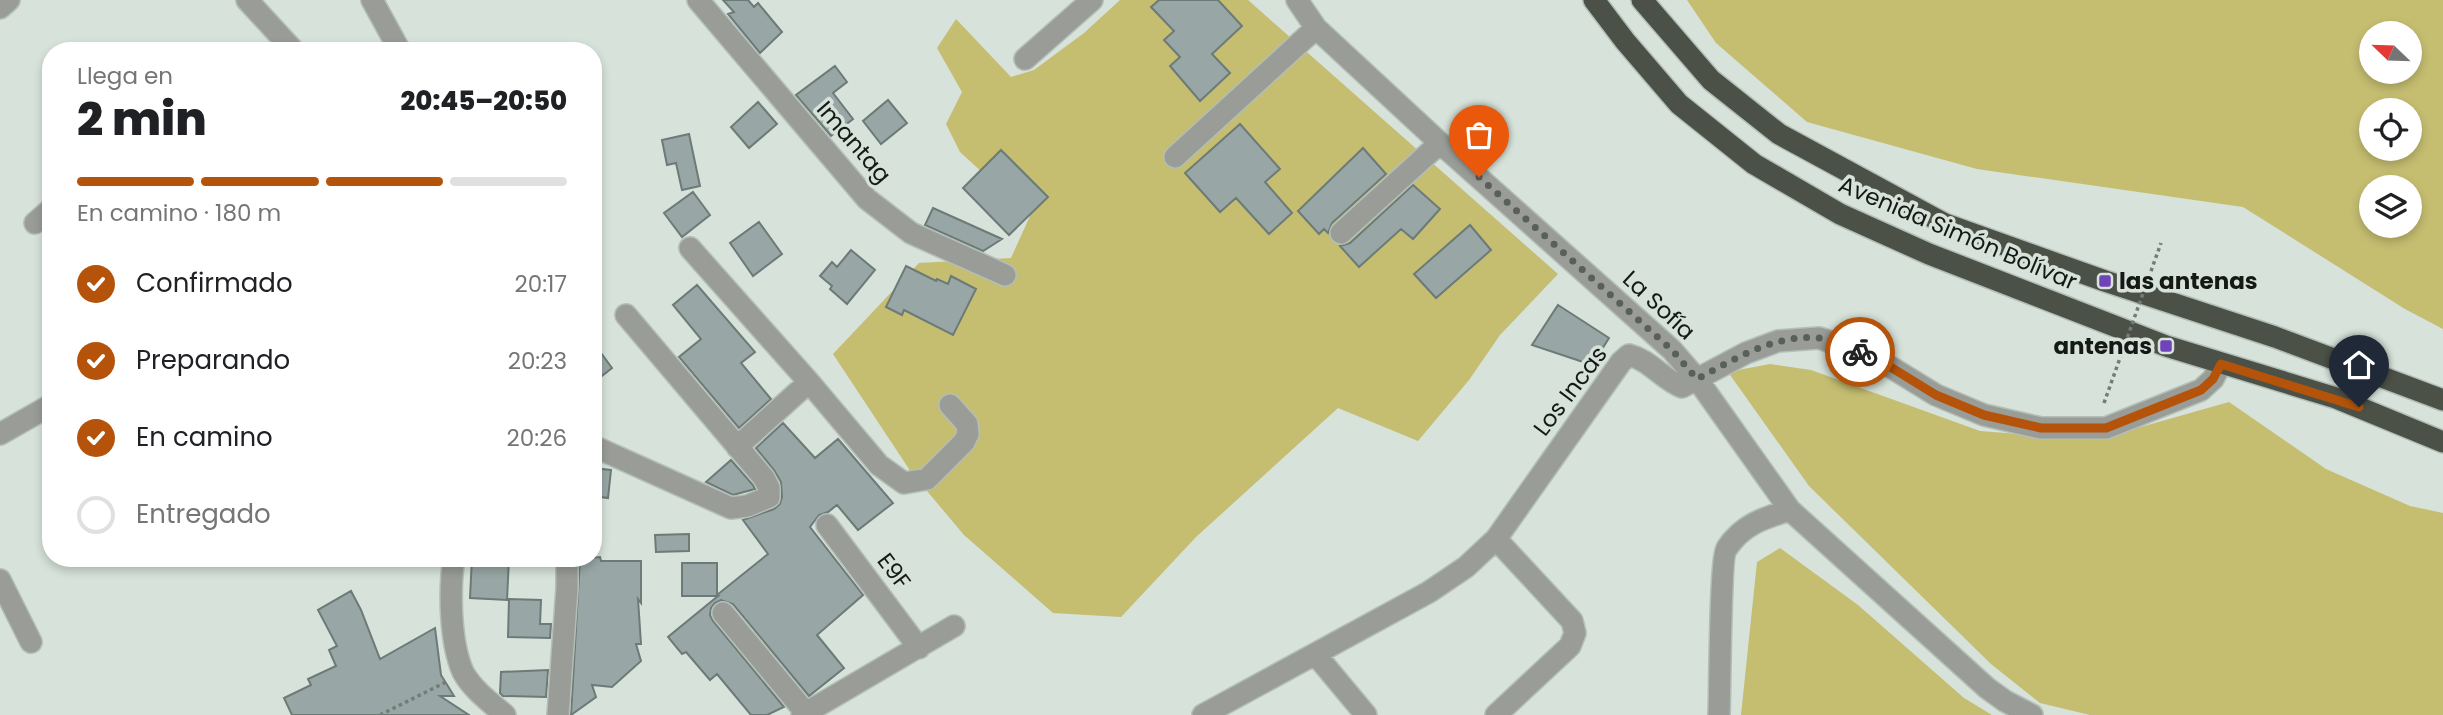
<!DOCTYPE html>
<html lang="es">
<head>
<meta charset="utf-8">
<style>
  body { margin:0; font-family:Poppins,sans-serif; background:#f6f6f6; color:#202124; height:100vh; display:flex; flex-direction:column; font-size:26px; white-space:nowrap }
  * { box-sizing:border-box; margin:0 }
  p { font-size:23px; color:#757577 }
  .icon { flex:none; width:38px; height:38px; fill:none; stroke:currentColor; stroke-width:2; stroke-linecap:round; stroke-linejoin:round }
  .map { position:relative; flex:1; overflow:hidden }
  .side { position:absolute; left:42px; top:42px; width:560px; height:525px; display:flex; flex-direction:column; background:#fff; border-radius:28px; box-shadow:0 4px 10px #0003 }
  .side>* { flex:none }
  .needle { width:46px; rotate:293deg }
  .tools { position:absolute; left:2359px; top:21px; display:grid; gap:14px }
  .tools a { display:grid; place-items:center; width:63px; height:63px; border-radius:50%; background:#fff; box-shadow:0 4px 10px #0003; font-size:35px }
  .pin { position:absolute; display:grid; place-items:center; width:60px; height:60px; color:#fff; margin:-72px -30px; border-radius:50% 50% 50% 0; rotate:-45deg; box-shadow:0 0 7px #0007 }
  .pin .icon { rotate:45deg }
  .courier { position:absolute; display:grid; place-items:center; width:70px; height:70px; margin:-35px; border:5px solid #b45309; border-radius:50%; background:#fff; color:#222; box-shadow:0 2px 9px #0007 }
  .summary em { font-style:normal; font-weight:800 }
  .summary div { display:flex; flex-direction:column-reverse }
  .summary { display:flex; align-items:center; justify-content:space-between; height:119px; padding:0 35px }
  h1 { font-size:46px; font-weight:800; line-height:52px }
  .bar { display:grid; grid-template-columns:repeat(4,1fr); gap:10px 7px; align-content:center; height:84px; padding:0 35px }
  .bar i { height:9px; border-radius:5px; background:#e0e0e0 }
  .bar .current { background:#b45309 }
  .bar p { grid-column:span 4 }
  ol { padding:0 35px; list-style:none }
  li { display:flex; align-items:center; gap:21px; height:77px }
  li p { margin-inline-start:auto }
  li .icon { padding:7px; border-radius:50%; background:#b45309; color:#fff; stroke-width:4 }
  li:last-child { color:#757577 }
  li i { width:38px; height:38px; border:4px solid #e0e0e0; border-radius:50% }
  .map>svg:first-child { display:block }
  .green { fill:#c5bd70; fill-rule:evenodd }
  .building { fill:#98a7a5; stroke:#6c7a78; stroke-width:2 }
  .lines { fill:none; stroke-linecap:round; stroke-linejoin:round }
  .minor-casing { stroke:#b3beb7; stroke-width:24 }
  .highway-casing { stroke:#b3beb7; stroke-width:24 }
  .path { stroke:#747c77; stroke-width:3.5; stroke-dasharray:3.5 3.5; stroke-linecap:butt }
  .minor { stroke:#999c97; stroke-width:21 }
  .highway { stroke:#4c5147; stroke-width:21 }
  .path-bridge { stroke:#747c77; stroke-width:3.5; stroke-dasharray:3.5 3.5; stroke-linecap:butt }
  .done { stroke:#595f5b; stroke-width:7; stroke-dasharray:0 12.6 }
  .route { stroke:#b45309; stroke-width:9 }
  .poi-dot { fill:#7043bb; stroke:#d6e2da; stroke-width:2.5 }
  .labels { text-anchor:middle; stroke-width:7; stroke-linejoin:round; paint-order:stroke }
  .street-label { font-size:23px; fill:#151916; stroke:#d6e2da }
  .poi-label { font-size:23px; font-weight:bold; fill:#151916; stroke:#d6e2da; text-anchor:start }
</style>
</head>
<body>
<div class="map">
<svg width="2443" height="715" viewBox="0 0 2443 715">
  <rect width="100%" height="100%" fill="#d6e2da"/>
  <path class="green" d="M 1120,0 L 1248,0 L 1558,274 L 1500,335 L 1469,380 L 1418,441 L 1338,408 L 1196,537 L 1121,617 L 1053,613 L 964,535 L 911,472 L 833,354 L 919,263 L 1011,258 L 1030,216 L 960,152 L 946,124 L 962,92 L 937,48 L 956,19 L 1011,77 L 1034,70 L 1084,33 Z
    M 1687,0 L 2443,0 L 2443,329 L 2405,309 L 2243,207 L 1977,169 L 1807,122 L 1716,43 ZM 2410,33 L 2410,72 L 2371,72 L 2371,33 ZM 2410,110 L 2410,149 L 2371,149 L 2371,110 ZM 2371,187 L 2410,187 L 2410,226 L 2371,226 Z
    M 1770,364 L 1811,370 L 1980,431 L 2095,440 L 2229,402 L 2326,469 L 2410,506 L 2443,513 L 2443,715 L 2090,715 L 2040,703 L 1991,664 L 1809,486 L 1728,372 Z
    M 1780,548 L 1858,605 L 1964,698 L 1992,715 L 1741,715 L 1757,562 Z"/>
  <path class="building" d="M 723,0 L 748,0 L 754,7 L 758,3 L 782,32 L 760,53 L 728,14 L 734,12 Z
    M 1159,0 L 1218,0 L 1242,26 L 1212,54 L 1230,73 L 1200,101 L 1170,66 L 1180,57 L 1164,40 L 1174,31 L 1151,7 Z
    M 835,66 L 847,82 L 833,93 L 853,119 L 831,136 L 796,95 Z
    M 888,100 L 907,123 L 881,144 L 863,121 Z
    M 758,102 L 777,124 L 749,148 L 731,127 Z
    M 1240,124 L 1280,169 L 1265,182 L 1292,213 L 1269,234 L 1236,198 L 1220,212 L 1185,173 Z
    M 689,134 L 700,186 L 682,190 L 676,163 L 667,165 L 662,140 Z
    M 1363,148 L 1386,174 L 1332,223 L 1328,233 L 1324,229 L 1319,234 L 1298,211 Z
    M 1001,150 L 1048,197 L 1009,235 L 963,188 Z
    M 1413,185 L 1440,209 L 1413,239 L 1401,229 L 1359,267 L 1340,246 L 1350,243 Z
    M 693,192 L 710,215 L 682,237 L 664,213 Z
    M 933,208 L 1002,239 L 983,251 L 925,225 Z
    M 759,222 L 782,254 L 753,276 L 730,243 Z
    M 1470,225 L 1491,250 L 1436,298 L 1414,274 Z
    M 851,250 L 875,270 L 847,304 L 830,289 L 832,286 L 820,276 L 832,262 L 837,267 Z
    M 906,266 L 936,281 L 937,279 L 948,284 L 951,276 L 976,289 L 953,335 L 904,310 L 902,315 L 886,307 Z
    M 697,285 L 755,352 L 741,363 L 771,399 L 739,428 L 679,357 L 701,339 L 673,305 Z
    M 1558,305 L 1609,338 L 1592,365 L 1532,345 Z
    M 593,342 L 612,368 L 593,383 Z
    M 783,423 L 815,458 L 838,439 L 893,503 L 858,530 L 837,505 L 828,512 L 819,515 L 810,527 L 863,595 L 817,635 L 844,668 L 809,696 L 733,604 L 721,600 L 715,603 L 711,608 L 710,615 L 713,621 L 784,707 L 767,715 L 751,715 L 717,674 L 710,680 L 686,652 L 682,654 L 668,637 L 718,596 L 682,596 L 682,563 L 717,563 L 717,595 L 768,554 L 743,520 L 774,509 L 780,504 L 782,497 L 781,482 L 774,470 L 756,448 Z
    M 731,460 L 753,485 L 755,489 L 733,495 L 706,482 Z
    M 593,468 L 611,470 L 608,498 L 593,496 Z
    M 689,534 L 689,551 L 656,552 L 655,535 Z
    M 600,557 L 601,561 L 641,561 L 641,603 L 638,599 L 641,644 L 636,644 L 641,661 L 612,687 L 592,685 L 596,697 L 571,715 L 580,559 Z
    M 472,558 L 509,558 L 507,600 L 470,598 Z
    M 351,591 L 361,610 L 380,659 L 435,628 L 441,675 L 454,696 L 440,696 L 469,715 L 292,715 L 284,698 L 311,685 L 308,679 L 336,666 L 329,650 L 337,646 L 318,610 Z
    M 509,599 L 541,600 L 540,624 L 551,624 L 550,638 L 508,637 Z
    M 548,670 L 546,697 L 503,696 L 500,693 L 501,672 Z"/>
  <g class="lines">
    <g class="minor-casing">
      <path id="minor" d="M 247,0 L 294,51
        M 372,0 L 400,51
        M 698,0 L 867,199 L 911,233 L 1005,275
        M 1297,0 L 1316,28 L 1440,143 L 1672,350 L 1697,379 L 1790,510 L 1987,688 L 2005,701 L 2032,715
        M 0,8 L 9,0
        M 1025,59 L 1092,0
        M 1175,157 L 1316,28
        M 35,223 L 51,209
        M 1341,233 L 1440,143
        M 690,248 L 809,382 L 879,465 L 904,483 L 927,479 L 964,442 L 968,434 L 967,424 L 950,405
        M 0,434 L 51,405
        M 593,446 L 731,508 L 747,506 L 769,497 L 769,488 L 764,478 L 626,315
        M 737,447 L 809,382
        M 827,525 L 919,648
        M 454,558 C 449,590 450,643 463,672 C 472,689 491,703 505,715
        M 0,580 L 31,642
        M 723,613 L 806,713
        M 1316,655 L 1366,715
        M 558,715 L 567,588 L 567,558
        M 802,715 L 954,626
        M 1203,715 L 1429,592 L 1466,567 L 1496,539 L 1621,362 L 1629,355 C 1650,360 1662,379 1682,387 L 1746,353 L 1778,341 L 1819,338 L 1871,355 L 1936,395 L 1984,415 L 2041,428 L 2106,428 L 2201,390 L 2213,379 L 2221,364
        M 1496,715 L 1570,646 L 1575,633 L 1572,621 L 1496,539
        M 1719,715 C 1720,693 1720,557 1727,548 C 1743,524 1764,518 1790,510"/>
    </g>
    <g class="highway-casing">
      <path id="highway" d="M 1594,0 L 1625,41 L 1679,104 L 1754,164 L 1840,214 L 1929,254 L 2166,346 L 2336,398 L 2443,442
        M 1642,0 L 1711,80 L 1779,134 L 1945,224 L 2105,281 L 2275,337 L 2443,400"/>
    </g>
    <path class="path" d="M 380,715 L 446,682"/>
    <use href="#minor" class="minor"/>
    <use href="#highway" class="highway"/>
    <path class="path-bridge" d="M 2104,403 L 2161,243"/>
  </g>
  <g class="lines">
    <path class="done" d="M 1479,177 L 1672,350 L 1697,379 C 1735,359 1774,334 1819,338 C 1832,340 1847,348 1860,352"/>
    <path class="route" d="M 1860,352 L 1871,355 L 1936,395 L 1984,415 L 2041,428 L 2106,428 L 2201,390 L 2213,379 L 2221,364 L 2359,407"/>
  </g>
  <g class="poi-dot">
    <rect x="2098" y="274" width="14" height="14" rx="3.5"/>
    <rect x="2159" y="339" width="14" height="14" rx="3.5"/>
  </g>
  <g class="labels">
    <g class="street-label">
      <text transform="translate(854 142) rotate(49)" y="8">Imantag</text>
      <text transform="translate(1958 233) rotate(23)" y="8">Avenida Simón Bolívar</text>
      <text transform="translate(1659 305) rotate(43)" y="8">La Sofía</text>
      <text transform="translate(1570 391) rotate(-53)" y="8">Los Incas</text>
      <text transform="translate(894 571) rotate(53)" y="8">E9F</text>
    </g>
    <g class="poi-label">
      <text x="2119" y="289">las antenas</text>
      <text x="2152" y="354" text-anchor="end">antenas</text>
    </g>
  </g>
</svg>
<div class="tools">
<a><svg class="needle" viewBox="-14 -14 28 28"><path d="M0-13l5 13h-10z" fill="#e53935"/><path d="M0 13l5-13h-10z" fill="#757577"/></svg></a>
<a><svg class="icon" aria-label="locate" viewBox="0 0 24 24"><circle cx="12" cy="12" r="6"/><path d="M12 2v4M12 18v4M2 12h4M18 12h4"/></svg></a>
<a><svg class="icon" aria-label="layers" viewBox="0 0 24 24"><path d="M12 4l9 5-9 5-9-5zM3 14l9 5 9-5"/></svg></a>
</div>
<div class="pin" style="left:1479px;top:177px;background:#ea580c"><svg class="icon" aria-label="bag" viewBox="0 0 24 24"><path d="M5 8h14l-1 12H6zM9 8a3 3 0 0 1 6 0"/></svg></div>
<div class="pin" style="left:2359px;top:407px;background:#1f2937"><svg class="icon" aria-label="home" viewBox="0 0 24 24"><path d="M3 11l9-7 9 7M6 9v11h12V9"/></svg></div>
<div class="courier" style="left:1860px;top:352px"><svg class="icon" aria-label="bike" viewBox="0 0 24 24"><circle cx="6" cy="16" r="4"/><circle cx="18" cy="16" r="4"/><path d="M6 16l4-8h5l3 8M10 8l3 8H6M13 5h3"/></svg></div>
<section class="side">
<div class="summary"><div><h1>2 min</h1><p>Llega en</p></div><em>20:45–20:50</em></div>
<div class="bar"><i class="current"></i><i class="current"></i><i class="current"></i><i></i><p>En camino · 180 m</p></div>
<ol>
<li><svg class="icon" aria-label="check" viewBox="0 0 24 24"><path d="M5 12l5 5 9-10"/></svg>Confirmado<p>20:17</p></li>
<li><svg class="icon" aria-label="check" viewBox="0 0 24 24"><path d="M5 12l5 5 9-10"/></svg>Preparando<p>20:23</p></li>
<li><svg class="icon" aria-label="check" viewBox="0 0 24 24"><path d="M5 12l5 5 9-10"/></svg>En camino<p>20:26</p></li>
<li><i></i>Entregado</li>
</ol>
</section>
</div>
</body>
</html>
